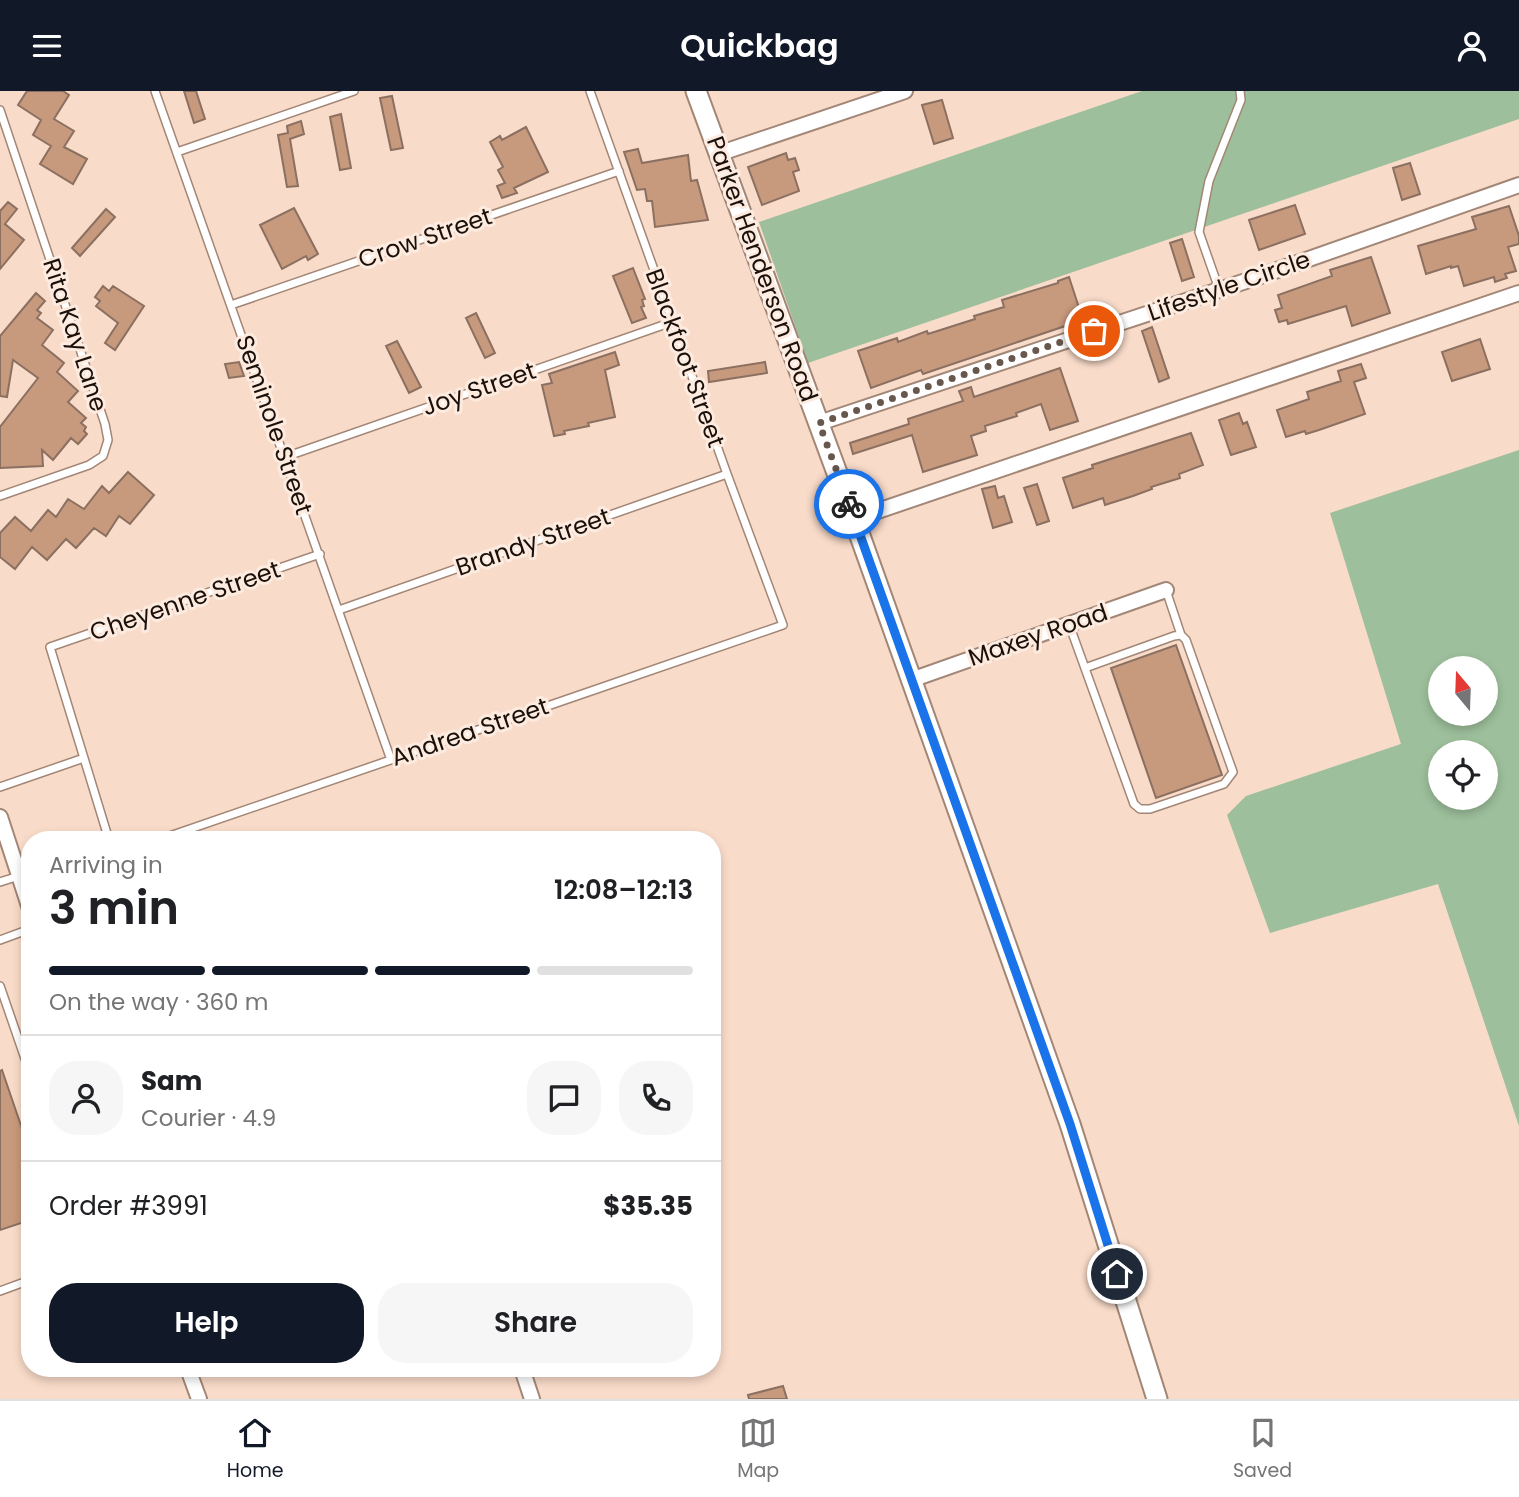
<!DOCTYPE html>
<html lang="en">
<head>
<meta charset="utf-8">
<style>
  body { margin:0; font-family:Poppins,sans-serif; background:#f6f6f6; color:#202124; height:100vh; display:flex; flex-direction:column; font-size:26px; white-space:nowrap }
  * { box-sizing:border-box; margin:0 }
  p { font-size:23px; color:#757577 }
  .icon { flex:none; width:38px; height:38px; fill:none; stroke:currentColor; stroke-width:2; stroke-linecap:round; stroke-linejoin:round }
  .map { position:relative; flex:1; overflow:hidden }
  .side { position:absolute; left:21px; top:740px; width:700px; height:546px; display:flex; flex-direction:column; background:#fff; border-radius:28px; box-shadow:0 4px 10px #0003 }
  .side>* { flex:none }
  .needle { width:46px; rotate:341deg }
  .buttons { position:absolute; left:1428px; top:565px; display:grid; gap:14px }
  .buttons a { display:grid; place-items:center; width:70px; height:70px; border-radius:50%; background:#fff; box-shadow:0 4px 10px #0003; font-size:35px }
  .pin { position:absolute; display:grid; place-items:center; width:60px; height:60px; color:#fff; margin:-30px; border:4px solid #fff; border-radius:50%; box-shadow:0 2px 7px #0007 }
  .courier { position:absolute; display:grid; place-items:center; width:70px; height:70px; margin:-35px; border:5px solid #1a73e8; border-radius:50%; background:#fff; color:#222; box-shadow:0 2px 9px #0007 }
  .summary em { font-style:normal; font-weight:600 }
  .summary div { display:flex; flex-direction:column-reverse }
  .summary { display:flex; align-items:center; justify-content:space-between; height:119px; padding:0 28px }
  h1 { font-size:46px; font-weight:600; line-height:52px }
  .bar { display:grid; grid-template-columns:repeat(4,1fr); gap:10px 7px; align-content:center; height:84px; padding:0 28px }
  .bar i { height:9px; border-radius:5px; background:#e0e0e0 }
  .bar .current { background:#111827 }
  .bar p { grid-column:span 4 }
  .line { display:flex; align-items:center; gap:18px; padding:0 28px; border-top:2px solid #e0e0e0 }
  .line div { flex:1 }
  .round { display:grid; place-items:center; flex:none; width:74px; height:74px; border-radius:28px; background:#f6f6f6 }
  .button { display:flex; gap:14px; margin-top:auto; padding:14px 28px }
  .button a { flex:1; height:80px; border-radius:28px; background:#111827; color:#fff; font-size:28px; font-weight:600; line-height:80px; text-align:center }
  .button a+a { background:#f6f6f6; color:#202124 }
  header { display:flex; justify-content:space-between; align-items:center; height:91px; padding:0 28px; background:#111827; color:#fff; font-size:32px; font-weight:600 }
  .tab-bar { display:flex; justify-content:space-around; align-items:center; height:98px; border-top:2px solid #e0e0e0; background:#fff; font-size:19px; color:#757577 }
  .tab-bar a { display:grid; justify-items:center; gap:4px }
  .tab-bar .current { color:#111827 }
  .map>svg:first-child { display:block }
  .green { fill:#9dbf9b; fill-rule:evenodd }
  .building { fill:#c7997d; stroke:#8b7061; stroke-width:2 }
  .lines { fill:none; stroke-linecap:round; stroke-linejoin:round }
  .lane-casing { stroke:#a28676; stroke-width:10 }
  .street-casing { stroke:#a28676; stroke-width:18 }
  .secondary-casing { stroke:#a28676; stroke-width:23 }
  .lane { stroke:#fff; stroke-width:7 }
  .street { stroke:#fff; stroke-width:14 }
  .secondary { stroke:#fff; stroke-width:19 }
  .done { stroke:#68574d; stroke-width:7; stroke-dasharray:0 12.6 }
  .route { stroke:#1a73e8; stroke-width:9 }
  .labels { text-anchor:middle; stroke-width:6; stroke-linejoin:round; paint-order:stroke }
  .street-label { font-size:24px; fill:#1a100a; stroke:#fdebe0 }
</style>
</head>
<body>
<header><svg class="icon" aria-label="menu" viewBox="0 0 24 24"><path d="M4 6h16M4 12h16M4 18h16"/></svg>Quickbag<svg class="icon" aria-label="person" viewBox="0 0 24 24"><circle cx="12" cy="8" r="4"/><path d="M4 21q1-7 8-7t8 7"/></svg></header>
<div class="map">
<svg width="1519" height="1308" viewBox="0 0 1519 1308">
  <rect width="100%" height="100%" fill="#f9dbc9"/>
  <path class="green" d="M 1142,0 L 1519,0 L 1519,28 L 808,272 L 759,131 Z
    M 1519,359 L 1519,1035 L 1438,793 L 1270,842 L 1227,724 L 1246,705 L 1401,653 L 1330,422 ZM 1440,578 L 1486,578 L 1486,623 L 1440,623 ZM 1440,662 L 1486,662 L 1486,707 L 1440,707 Z"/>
  <path class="building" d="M 27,0 L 63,0 L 69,4 L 54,28 L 74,40 L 64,56 L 87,68 L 73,93 L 40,73 L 51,55 L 33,44 L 41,29 L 18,14 Z
    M 184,0 L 196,0 L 205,28 L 194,32 Z
    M 392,5 L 403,57 L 391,59 L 380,7 Z
    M 942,9 L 953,47 L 934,53 L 922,14 Z
    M 341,23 L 351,77 L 340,79 L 330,26 Z
    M 301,30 L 304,43 L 290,48 L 298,95 L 287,96 L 278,44 L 288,42 L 287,35 Z
    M 526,36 L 548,81 L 514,97 L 517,102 L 502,107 L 497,95 L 505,92 L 498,79 L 503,76 L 490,51 L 500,45 L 502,49 Z
    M 638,58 L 642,72 L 688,64 L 691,90 L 697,89 L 708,129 L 655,136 L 652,110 L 647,110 L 645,98 L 637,99 L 624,61 Z
    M 786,62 L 788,69 L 795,67 L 799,79 L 793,81 L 799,100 L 762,114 L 748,76 Z
    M 1410,72 L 1420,103 L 1402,109 L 1393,77 Z
    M 8,111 L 17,118 L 5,133 L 24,149 L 0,178 L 0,120 Z
    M 1295,114 L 1305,143 L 1259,159 L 1249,129 Z
    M 1509,115 L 1519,145 L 1519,153 L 1508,156 L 1516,180 L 1505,183 L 1507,187 L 1495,191 L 1494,186 L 1464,195 L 1458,175 L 1451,177 L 1451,175 L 1426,183 L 1418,155 L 1476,138 L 1472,126 Z
    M 294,117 L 318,163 L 308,169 L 306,165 L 282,178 L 260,134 Z
    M 106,118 L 115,126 L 80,165 L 72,157 Z
    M 1182,148 L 1194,186 L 1182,190 L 1170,152 Z
    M 1371,166 L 1390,222 L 1352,235 L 1346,215 L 1288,233 L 1287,229 L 1279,231 L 1275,219 L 1282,217 L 1278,204 L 1332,185 L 1330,179 Z
    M 633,177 L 645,208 L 642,209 L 644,215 L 641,216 L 646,227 L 632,232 L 613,185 Z
    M 1069,186 L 1083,229 L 923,283 L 921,279 L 871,297 L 858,260 L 897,247 L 898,251 L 927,240 L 928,243 L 975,228 L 974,225 L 1004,216 L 1002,209 L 1058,192 L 1058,190 Z
    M 103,195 L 109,200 L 113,195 L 144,215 L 115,259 L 105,252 L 118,232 L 96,215 L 100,210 L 95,206 Z
    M 36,202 L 45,210 L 37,219 L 41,222 L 37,227 L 53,239 L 42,254 L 64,272 L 57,281 L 78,300 L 68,311 L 86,327 L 81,332 L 86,336 L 84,340 L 87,343 L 78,353 L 71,347 L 53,369 L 42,359 L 43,375 L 0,377 L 0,336 L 38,287 L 13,269 L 7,306 L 0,305 L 0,245 Z
    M 476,222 L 495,262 L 485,267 L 466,227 Z
    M 1152,236 L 1169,287 L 1159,291 L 1142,240 Z
    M 1480,248 L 1490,278 L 1452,290 L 1442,261 Z
    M 397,250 L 421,296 L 409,302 L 386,255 Z
    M 615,261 L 619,274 L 605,279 L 615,326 L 588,332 L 589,335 L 564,340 L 565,343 L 554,345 L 542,294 L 552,292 L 549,283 Z
    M 239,271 L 244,285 L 229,287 L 225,273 Z
    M 765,271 L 767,282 L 709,291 L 708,280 Z
    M 1361,273 L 1366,287 L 1354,291 L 1365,323 L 1319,339 L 1306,343 L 1305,340 L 1286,346 L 1277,319 L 1309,308 L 1307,301 L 1341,290 L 1338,280 Z
    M 1060,277 L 1078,330 L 1050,339 L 1041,313 L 1016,322 L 1017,325 L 985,335 L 986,340 L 971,345 L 977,364 L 923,381 L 912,344 L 853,363 L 850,352 L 909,333 L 908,328 L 963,310 L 959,300 L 971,296 L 974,306 Z
    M 1239,322 L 1243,333 L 1247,331 L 1256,356 L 1231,364 L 1219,329 Z
    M 1191,342 L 1203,374 L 1179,383 L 1180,387 L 1151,396 L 1152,398 L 1133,405 L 1105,414 L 1103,407 L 1073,417 L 1063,387 L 1093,377 L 1092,374 Z
    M 128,381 L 154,404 L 130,433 L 119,425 L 106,445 L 94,437 L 76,457 L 66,448 L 47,469 L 32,456 L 15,478 L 0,466 L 0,442 L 15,426 L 31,440 L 48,419 L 56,426 L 68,408 L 84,418 L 102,395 L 109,402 Z
    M 1037,393 L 1049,430 L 1037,434 L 1024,397 Z
    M 995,395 L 998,407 L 1004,405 L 1012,431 L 993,437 L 982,398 Z
    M 1176,554 L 1222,684 L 1156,707 L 1111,577 Z
    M 2,979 L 30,1061 L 30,1129 L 0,1139 L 0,980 Z
    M 783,1295 L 787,1308 L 749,1308 L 748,1304 Z"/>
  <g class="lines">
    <g class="lane-casing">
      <path id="lane" d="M 155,0 L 391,669
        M 0,19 L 105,333 L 108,349 L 103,365 L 89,374 L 0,405
        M 177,61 L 354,0
        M 1219,198 L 1199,141 L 1209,90 L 1241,9 L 1240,0
        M 231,214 L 619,80
        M 285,366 L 672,231
        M 1166,499 L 1181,544
        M 339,519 L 727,383
        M 1069,533 L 1134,713 L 1140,718 L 1150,718 L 1224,693 L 1233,681 L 1186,549 L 1181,544 L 1174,545 L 1085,577
        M 0,696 L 84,667
        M 109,749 L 50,556 L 320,463
        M 158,749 L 783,534 L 727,383 L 590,0
        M 0,791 L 19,785
        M 0,849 L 30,838
        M 0,895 L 30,982
        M 0,1200 L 30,1189"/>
    </g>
    <g class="street-casing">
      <path id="street" d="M 718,63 L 905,0
        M 819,332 L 1252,188 L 1519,94
        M 854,428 L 1519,202
        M 911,589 L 1166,499
        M 0,726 L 30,818
        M 188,1278 L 199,1308
        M 522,1278 L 532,1308"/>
    </g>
    <g class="secondary-casing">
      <path id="secondary" d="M 696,0 L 854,428 L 1070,1033 L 1157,1308"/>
    </g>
    <use href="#lane" class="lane"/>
    <use href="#street" class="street"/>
    <use href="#secondary" class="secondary"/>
  </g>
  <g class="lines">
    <path class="done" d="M 849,413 L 819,332 L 1094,240"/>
    <path class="route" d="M 849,413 L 1070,1033 L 1117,1183"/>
  </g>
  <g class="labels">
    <g class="street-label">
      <text transform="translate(425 147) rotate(-19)" y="8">Crow Street</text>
      <text transform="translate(762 178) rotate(70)" y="8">Parker Henderson Road</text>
      <text transform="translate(1229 195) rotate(-19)" y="8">Lifestyle Circle</text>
      <text transform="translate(75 244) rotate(72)" y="8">Rita Kay Lane</text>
      <text transform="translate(685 267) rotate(70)" y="8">Blackfoot Street</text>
      <text transform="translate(479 298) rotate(-19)" y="8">Joy Street</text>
      <text transform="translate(274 334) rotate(71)" y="8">Seminole Street</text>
      <text transform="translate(533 451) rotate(-19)" y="8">Brandy Street</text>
      <text transform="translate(185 510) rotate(-19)" y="8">Cheyenne Street</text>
      <text transform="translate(1038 544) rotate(-19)" y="8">Maxey Road</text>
      <text transform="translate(470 641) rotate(-19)" y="8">Andrea Street</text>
    </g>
  </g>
</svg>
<div class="buttons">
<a><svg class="needle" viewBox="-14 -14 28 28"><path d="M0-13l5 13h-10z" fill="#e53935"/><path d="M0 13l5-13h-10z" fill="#757577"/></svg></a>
<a><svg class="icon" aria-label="locate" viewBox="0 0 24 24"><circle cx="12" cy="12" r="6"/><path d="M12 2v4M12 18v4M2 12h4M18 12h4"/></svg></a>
</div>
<div class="pin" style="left:1094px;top:240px;background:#ea580c"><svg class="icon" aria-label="bag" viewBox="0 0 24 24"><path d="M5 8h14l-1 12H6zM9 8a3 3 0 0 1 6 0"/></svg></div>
<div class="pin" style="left:1117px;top:1183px;background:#1f2937"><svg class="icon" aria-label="home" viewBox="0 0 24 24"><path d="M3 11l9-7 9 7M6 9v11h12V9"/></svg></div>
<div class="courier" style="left:849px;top:413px"><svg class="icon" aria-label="bike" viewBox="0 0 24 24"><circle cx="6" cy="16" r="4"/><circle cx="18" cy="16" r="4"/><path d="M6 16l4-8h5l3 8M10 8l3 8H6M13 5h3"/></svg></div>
<section class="side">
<div class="summary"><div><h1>3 min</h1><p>Arriving in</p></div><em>12:08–12:13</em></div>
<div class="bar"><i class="current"></i><i class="current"></i><i class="current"></i><i></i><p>On the way · 360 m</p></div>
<div class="line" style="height:126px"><a class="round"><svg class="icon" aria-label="person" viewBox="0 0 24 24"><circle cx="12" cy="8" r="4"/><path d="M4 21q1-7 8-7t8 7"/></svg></a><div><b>Sam</b><p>Courier · 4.9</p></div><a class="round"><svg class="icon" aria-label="chat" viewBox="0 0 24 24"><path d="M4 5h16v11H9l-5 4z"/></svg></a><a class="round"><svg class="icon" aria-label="phone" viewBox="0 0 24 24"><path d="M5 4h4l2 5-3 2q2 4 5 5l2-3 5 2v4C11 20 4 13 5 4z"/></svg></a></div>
<div class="line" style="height:91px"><div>Order #3991</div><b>$35.35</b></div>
<div class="button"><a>Help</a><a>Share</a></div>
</section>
</div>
<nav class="tab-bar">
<a class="current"><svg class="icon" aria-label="home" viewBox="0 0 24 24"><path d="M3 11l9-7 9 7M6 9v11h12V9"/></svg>Home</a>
<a><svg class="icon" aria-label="map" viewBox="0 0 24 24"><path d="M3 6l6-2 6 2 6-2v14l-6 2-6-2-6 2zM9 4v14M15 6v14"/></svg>Map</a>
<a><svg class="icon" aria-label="saved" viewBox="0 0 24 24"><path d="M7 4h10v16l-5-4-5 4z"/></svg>Saved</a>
</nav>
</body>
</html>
